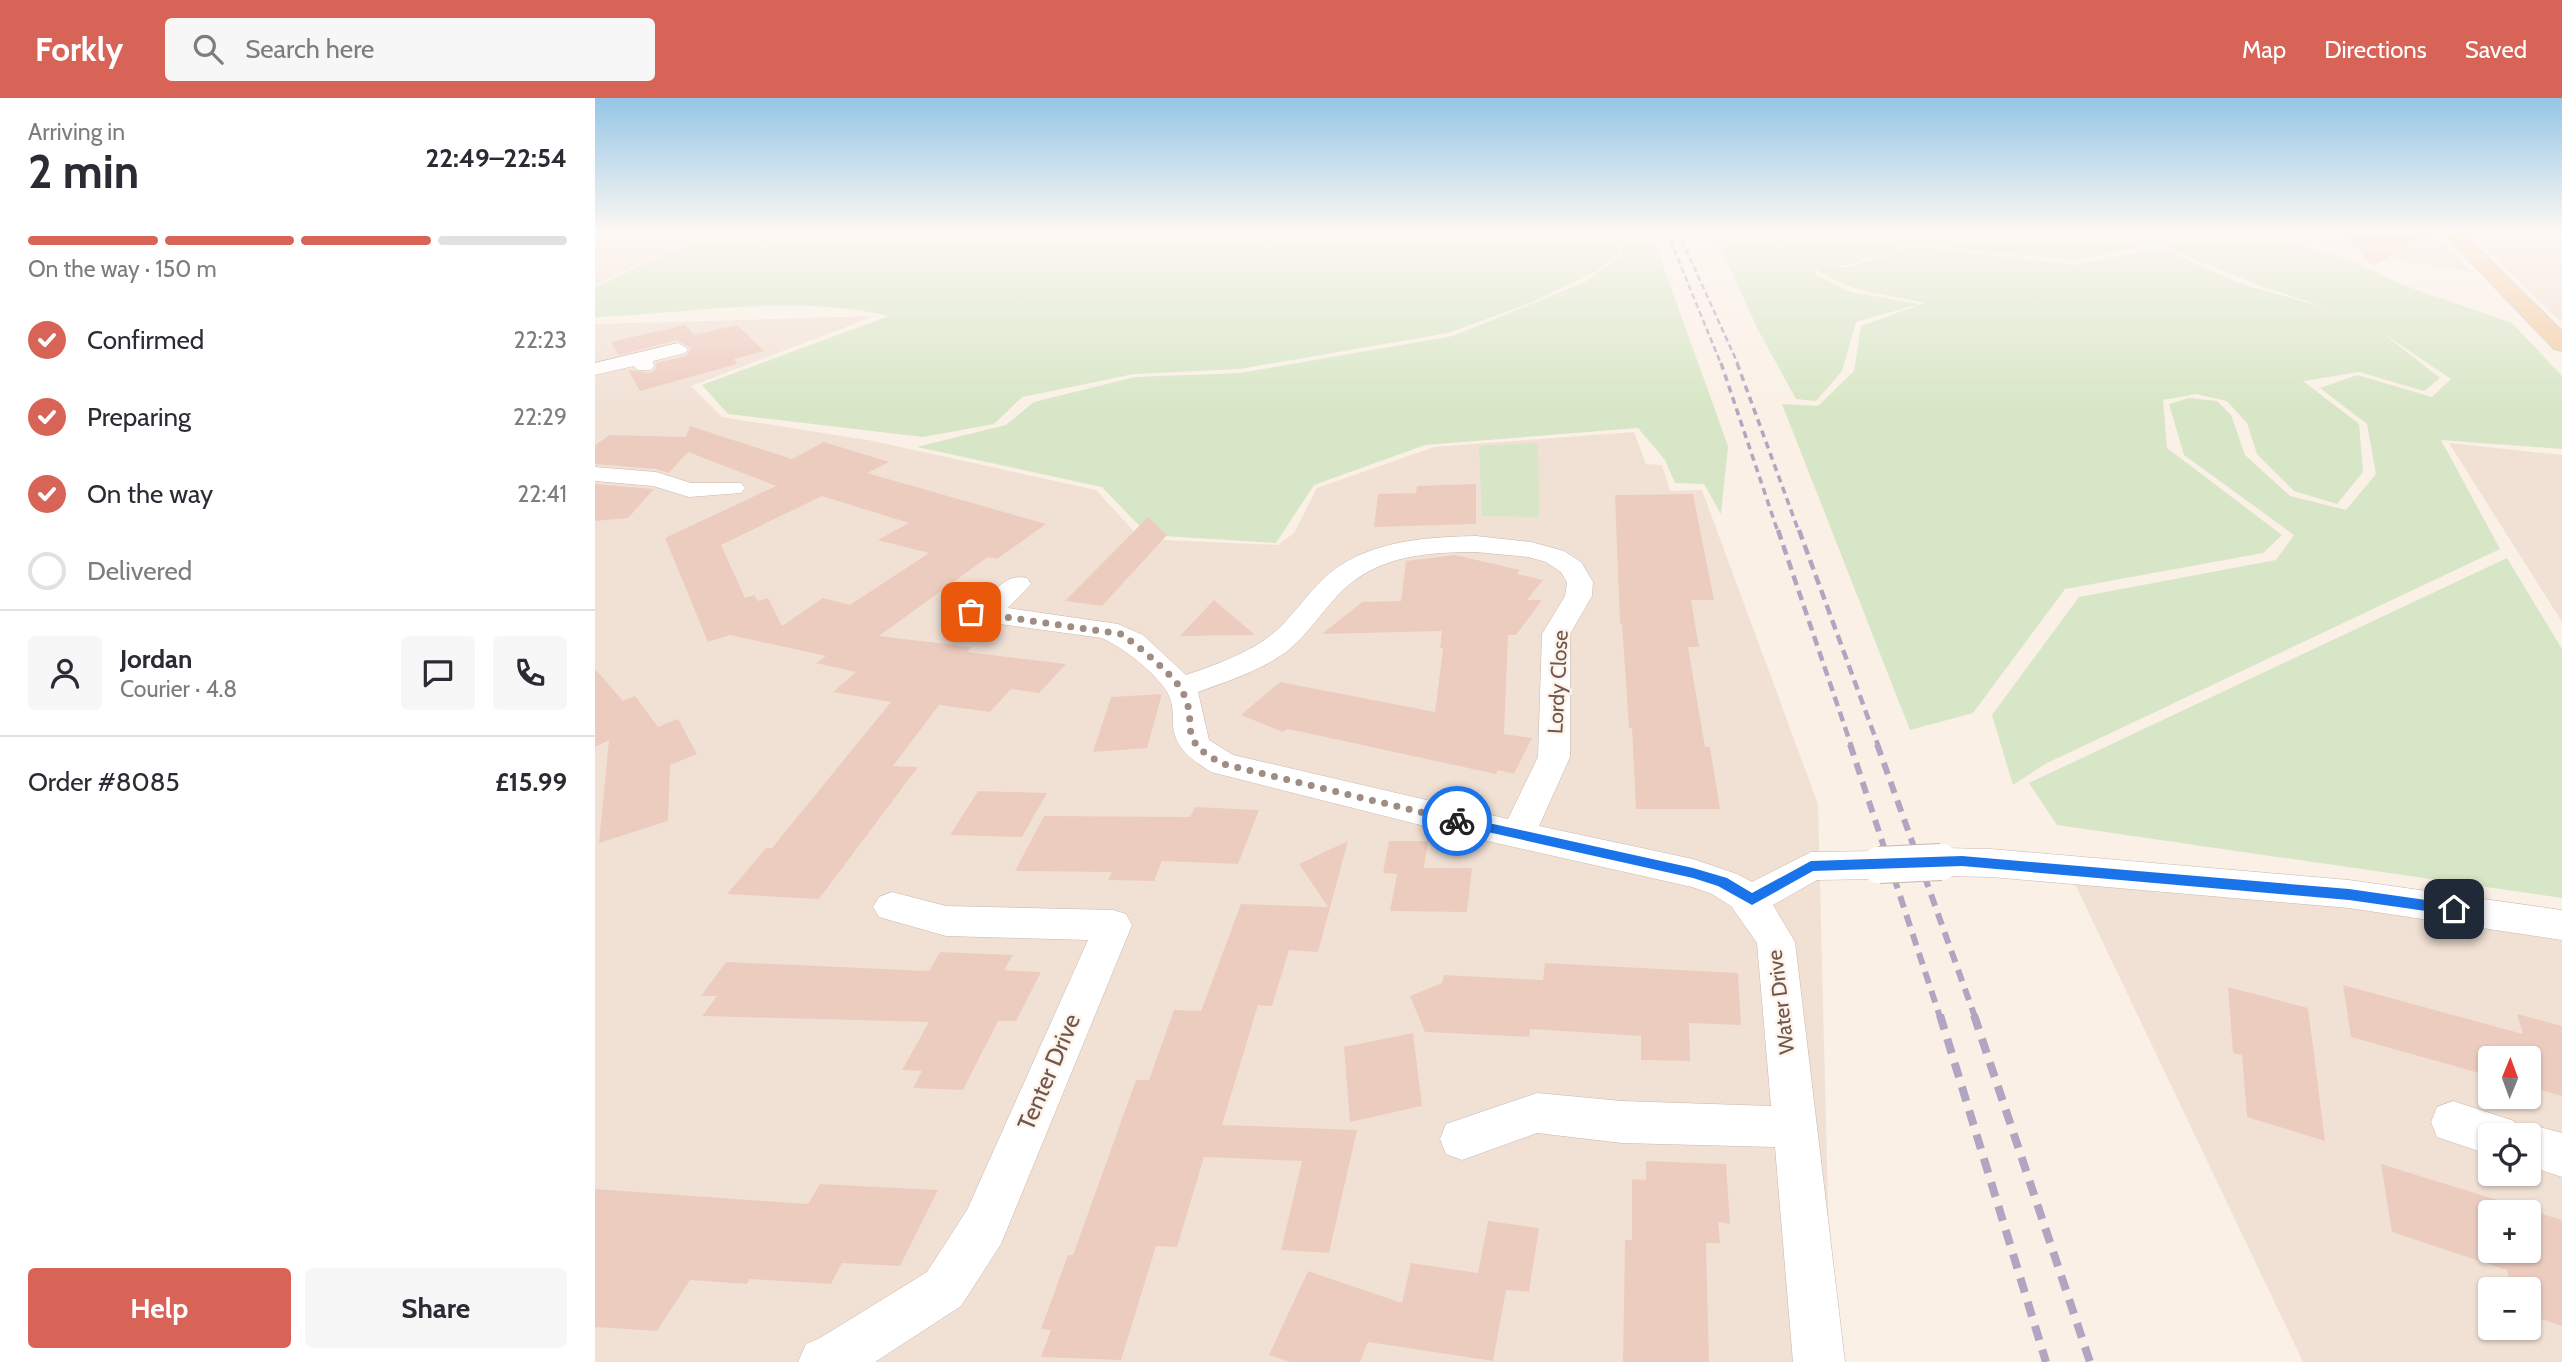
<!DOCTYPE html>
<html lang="en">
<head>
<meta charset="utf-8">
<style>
  body { margin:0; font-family:Cabin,sans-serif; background:#f7f7f7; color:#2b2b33; height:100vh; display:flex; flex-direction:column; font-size:26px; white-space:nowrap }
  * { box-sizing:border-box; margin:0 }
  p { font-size:23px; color:#7c7c81 }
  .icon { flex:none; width:38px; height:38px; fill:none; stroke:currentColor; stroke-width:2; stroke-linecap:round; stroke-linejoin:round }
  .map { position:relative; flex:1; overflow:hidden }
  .details { display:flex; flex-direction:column; background:#fff; width:595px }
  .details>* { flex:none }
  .needle { width:46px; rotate:1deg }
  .buttons { position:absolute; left:1883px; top:948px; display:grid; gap:14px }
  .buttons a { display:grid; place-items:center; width:63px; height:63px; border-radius:7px; background:#fff; box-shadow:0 2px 5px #0004; font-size:35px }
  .pin { position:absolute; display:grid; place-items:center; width:60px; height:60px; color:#fff; margin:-30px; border-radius:14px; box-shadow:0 4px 10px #0006 }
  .courier { position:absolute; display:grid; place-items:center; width:70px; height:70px; margin:-35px; border:5px solid #1a73e8; border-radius:50%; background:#fff; color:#222; box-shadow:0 2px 9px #0007 }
  .headline em { font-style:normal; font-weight:700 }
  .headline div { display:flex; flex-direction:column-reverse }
  .headline { display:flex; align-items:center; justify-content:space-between; height:119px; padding:0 28px }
  h1 { font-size:46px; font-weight:700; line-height:52px }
  .bar { display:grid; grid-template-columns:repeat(4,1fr); gap:10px 7px; align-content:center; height:84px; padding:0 28px }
  .bar i { height:9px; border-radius:5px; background:#e1e1e2 }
  .bar .active { background:#d86457 }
  .bar p { grid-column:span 4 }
  .line { display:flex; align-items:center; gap:18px; padding:0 28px; border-top:2px solid #e1e1e2 }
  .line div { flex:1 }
  .round { display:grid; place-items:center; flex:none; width:74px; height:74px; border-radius:7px; background:#f7f7f7 }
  ol { padding:0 28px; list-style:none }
  li { display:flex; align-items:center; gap:21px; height:77px }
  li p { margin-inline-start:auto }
  li .icon { padding:7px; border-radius:50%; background:#d86457; color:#fff; stroke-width:4 }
  li:last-child { color:#7c7c81 }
  li i { width:38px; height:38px; border:4px solid #e1e1e2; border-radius:50% }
  .cta { display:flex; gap:14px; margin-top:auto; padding:14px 28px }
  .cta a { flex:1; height:80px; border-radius:7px; background:#d86457; color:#fff; font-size:28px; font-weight:700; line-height:80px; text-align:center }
  .cta a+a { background:#f7f7f7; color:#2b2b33 }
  header { display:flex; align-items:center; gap:42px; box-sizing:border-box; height:98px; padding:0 35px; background:#d86457; color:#fff }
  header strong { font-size:33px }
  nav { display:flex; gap:38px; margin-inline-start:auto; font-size:24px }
  .search { width:490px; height:63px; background:#f7f7f7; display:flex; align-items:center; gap:18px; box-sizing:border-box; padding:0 24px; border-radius:7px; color:#7c7c81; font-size:26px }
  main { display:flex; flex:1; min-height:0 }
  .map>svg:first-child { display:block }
  .residential { fill:#f1e1d5; fill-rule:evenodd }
  .green { fill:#d7e6c6; fill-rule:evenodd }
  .building { fill:#edccc0; fill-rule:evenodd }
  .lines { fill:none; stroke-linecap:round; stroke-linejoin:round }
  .minor-casing { stroke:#cab7ad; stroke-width:1 }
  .primary-casing { stroke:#d4ccca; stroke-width:2 }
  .minor { fill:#fff; fill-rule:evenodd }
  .primary { fill:#f2cca4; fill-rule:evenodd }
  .rail-far4 { stroke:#b1a5c2; stroke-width:2.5; stroke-dasharray:6 3.5; stroke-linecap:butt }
  .rail-far3 { stroke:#b1a5c2; stroke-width:3.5; stroke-dasharray:7 5; stroke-linecap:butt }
  .rail-far2 { stroke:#b1a5c2; stroke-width:4.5; stroke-dasharray:10 6; stroke-linecap:butt }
  .rail-far1 { stroke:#b1a5c2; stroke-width:6; stroke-dasharray:12 8; stroke-linecap:butt }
  .rail { stroke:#b1a5c2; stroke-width:8; stroke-dasharray:15 10; stroke-linecap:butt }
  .minor-bridge-casing { stroke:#cab7ad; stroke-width:38; stroke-linecap:butt }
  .minor-bridge { stroke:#fff; stroke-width:36 }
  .route { fill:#1a73e8 }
  .done { stroke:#a08c83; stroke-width:7; stroke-dasharray:0 12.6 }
  .labels { text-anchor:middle; stroke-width:5; stroke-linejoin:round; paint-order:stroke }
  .street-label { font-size:21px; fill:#70564d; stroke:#fdf4eb }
  .near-street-label { font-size:24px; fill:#70564d; stroke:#fdf4eb }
</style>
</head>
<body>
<header>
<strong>Forkly</strong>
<div class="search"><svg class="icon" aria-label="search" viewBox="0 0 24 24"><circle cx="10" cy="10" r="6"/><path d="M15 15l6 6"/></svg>Search here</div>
<nav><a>Map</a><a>Directions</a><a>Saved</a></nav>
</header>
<main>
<section class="details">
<div class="headline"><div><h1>2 min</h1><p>Arriving in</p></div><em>22:49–22:54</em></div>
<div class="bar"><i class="active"></i><i class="active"></i><i class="active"></i><i></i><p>On the way · 150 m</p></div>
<ol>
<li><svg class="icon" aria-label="check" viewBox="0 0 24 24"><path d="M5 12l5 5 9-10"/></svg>Confirmed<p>22:23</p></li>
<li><svg class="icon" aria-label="check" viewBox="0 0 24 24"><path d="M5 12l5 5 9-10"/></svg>Preparing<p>22:29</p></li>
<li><svg class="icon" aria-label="check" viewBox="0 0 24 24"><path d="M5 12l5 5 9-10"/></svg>On the way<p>22:41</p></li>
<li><i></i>Delivered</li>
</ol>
<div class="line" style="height:126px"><a class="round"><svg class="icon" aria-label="person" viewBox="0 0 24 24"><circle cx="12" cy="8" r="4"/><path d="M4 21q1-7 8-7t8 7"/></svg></a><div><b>Jordan</b><p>Courier · 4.8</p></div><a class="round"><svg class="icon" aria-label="chat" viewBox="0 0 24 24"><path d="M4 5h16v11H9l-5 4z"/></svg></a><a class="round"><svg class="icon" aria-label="phone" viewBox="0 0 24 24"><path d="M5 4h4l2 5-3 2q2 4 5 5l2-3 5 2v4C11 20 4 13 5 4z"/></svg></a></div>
<div class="line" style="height:91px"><div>Order #8085</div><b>£15.99</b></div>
<div class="cta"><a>Help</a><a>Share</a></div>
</section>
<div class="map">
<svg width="1967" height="1264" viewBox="0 0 1967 1264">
  <rect width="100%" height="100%" fill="#faf0e6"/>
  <path class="residential" d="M 0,134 L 111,134 L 0,187 Z
    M 1690,134 L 1838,134 L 1877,174 L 1806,162 Z
    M 1874,134 L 1967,134 L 1967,224 L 1965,223 Z
    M 280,218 L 96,288 L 127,319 L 278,343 L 501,392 L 546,441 L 683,447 L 699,435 L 722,390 L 839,349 L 1039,334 L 1051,366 L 1067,367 L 1075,393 L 1107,392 L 1223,706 L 1237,1264 L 0,1264 L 0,226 Z
    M 1854,345 L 1967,357 L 1967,524 Z
    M 1470,765 L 1967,822 L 1967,1264 L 1708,1264 ZM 1895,961 L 1934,961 L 1934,999 L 1895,999 ZM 1895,1038 L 1934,1038 L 1934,1076 L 1895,1076 ZM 1895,1115 L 1934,1115 L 1934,1153 L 1895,1153 ZM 1895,1192 L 1934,1192 L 1934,1230 L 1895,1230 Z"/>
  <path class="green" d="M 117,134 L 1013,134 L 1026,138 L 1028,145 L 1021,157 L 1000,174 L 933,206 L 853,235 L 644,271 L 539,276 L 427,299 L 399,326 L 328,339 L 133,316 L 107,287 L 294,218 C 196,196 99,215 0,219 L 0,189 Z
    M 1018,134 L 1056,134 L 1133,348 L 1126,416 L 1109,386 L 1080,385 L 1070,362 L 1043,330 L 830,347 L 719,387 L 681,445 L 553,437 L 507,389 L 322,349 L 411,327 L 439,304 L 540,279 L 645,275 L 858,238 L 990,184 L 1024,159 L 1032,139 Z
    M 1119,134 L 1662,134 L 1755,162 L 1808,187 L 1917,225 L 1967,278 L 1967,351 L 1846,342 L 1905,451 L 1450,666 L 1418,687 L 1397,617 L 1484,499 L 1681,462 L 1699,437 L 1589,357 L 1574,306 L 1594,300 L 1622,303 L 1636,317 L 1650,357 L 1695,398 L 1751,412 L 1781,376 L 1772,326 L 1725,290 L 1762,277 L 1837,299 L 1856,281 L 1785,233 L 1845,280 L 1829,293 L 1764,274 L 1708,283 L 1764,326 L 1768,374 L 1742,406 L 1699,393 L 1662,356 L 1652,325 L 1632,303 L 1601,296 L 1568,302 L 1572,350 L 1687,437 L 1668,455 L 1470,491 L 1378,615 L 1315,632 L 1187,306 L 1223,308 L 1259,273 L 1266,228 L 1329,205 C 1291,196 1252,195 1220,170 L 1221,177 L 1256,194 L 1324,206 L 1261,224 L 1247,273 L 1221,303 L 1201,301 L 1162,230 ZM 1316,146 L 1481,162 L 1564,146 L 1666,188 L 1738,212 L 1647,186 L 1565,150 L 1480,167 L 1316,148 L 1254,169 L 1220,168 L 1251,167 Z
    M 943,345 L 944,419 L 887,418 L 884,348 Z
    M 1912,460 L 1967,551 L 1967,800 L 1462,727 L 1434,685 Z"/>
  <path class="building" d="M 1748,134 L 1839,134 L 1777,168 Z
    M 90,227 L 99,237 L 142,227 L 169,253 L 139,261 L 142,266 L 45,293 L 33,272 L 56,275 L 61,270 L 61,265 L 91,258 L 96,250 L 82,242 L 24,257 L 16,244 Z
    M 95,328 L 197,361 L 229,344 L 294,364 L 272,375 L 451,426 L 402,461 L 393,459 L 284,538 L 376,549 L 372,554 L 471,566 L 444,595 L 416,591 L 395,614 L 344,607 L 298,668 L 323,669 L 224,801 L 132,796 L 171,750 L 177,750 L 296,604 L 238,594 L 261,574 L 221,565 L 231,558 L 135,537 L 113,544 L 70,440 L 181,388 L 93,354 L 74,375 L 61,371 L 0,366 L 0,347 L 15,337 L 91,339 ZM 227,398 L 314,425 L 283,442 L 334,455 L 255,507 L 228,500 L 187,528 L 173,500 L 163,503 L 159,497 L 150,500 L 126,447 Z
    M 0,386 L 58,391 L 59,391 L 33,420 L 0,423 Z
    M 881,386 L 881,426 L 779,429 L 783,396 L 821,395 L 822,388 Z
    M 1098,396 L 1119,502 L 1096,502 L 1104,549 L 1093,549 L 1110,649 L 1115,649 L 1125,711 L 1041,711 L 1037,630 L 1034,630 L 1027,526 L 1025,526 L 1020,397 Z
    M 553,419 L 572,437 L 507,508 L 470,503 Z
    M 860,457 L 925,472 L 922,476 L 948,482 L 932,502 L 947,502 L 921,537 L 913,537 L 909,636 L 937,640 L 919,676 L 903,672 L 901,676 L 693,631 L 688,634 L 646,617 L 685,584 L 840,614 L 848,550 L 845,550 L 847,533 L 727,536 L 767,504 L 806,503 L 811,463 Z
    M 619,502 L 660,537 L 585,538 Z
    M 0,571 L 28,603 L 40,598 L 63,629 L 83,621 L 102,656 L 75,667 L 73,723 L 4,745 L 14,642 L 0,649 Z
    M 567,596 L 552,650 L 498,654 L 516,599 Z
    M 383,693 L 452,695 L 427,739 L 355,737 Z
    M 600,709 L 664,712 L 643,766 L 567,763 L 559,783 L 513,782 L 517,774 L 420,773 L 449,718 L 595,719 Z
    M 753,743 L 723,854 L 694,852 L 677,908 L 663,907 L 627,1027 L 762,1032 L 734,1155 L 686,1152 L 707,1063 L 609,1059 L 582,1149 L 561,1148 L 526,1262 L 446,1259 L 456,1232 L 446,1231 L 473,1157 L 478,1157 L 541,982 L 554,982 L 579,912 L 606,913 L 646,806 L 733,809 L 704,766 Z
    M 794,743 L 833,743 L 829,770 L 877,770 L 872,814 L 795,813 L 802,776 L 788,775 Z
    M 345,854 L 418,857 L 409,872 L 446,874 L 421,923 L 403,923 L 368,992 L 318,990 L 327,973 L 307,972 L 334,924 L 107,918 L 122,898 L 106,898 L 131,864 L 334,873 Z
    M 950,865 L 1143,875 L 1146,927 L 1094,925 L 1095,963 L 1046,962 L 1046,938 L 935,931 L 934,939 L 830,934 L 815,898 L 847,885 L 849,877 L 948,882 Z
    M 1748,887 L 1928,936 L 1922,916 L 1967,928 L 1967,998 L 1934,989 L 1934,961 L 1895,961 L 1895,978 L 1756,939 Z
    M 1633,889 L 1713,910 L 1730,1043 L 1652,1019 L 1647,957 L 1638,955 Z
    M 818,935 L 827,1008 L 755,1024 L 749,949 Z
    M 1051,1063 L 1131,1066 L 1135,1126 L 1123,1124 L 1125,1145 L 1111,1145 L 1114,1264 L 1028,1264 L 1030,1142 L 1037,1142 L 1037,1081 L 1051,1082 Z
    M 1786,1066 L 1967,1122 L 1967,1228 L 1934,1217 L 1934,1192 L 1917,1192 L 1912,1172 L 1797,1134 ZM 1895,1115 L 1934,1115 L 1934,1153 L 1895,1153 Z
    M 225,1086 L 343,1092 L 305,1168 L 247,1165 L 236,1186 L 155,1181 L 152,1186 L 95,1182 L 62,1233 L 0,1229 L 0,1091 L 213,1106 Z
    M 893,1123 L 944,1130 L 934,1194 L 911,1192 L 898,1263 L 773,1244 L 765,1264 L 694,1264 L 674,1257 L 713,1173 L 807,1205 L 816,1165 L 883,1175 Z"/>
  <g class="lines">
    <g class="minor-casing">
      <path id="minor" d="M 83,245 L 93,251 L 90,255 L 58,263 L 59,268 L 56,272 L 42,272 L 39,268 L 0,277 L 0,265 Z
        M 0,369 L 61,374 L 96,385 L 146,385 L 150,390 L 146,395 L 94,399 L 58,388 L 0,383 Z
        M 881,438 L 936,444 L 969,453 L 986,464 L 998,484 L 997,498 L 975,536 L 975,659 L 944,728 L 1098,761 L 1142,776 L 1157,784 L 1216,754 L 1284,753 L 1297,757 L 1302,767 L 1297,777 L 1284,781 L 1222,782 L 1178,807 L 1200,844 L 1250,1264 L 1198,1264 L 1180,1049 L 1027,1045 L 942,1035 L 867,1062 L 851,1056 L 845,1041 L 851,1026 L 942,995 L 1027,1003 L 1176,1008 L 1162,845 L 1136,808 L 1117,796 L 1097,789 L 857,735 L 616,674 C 598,662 579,651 578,626 C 578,615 578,604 572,594 C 561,575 527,549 507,540 L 361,520 L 351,518 L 347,512 L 351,506 L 361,504 L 386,507 C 400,493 411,475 432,480 L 436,486 L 413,510 L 523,526 L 548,537 L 591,577 C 622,566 656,555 682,532 C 704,512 719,484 746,467 C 786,442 834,439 881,438 ZM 881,454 L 933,459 L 951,464 L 966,474 L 972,484 L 970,498 L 947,536 L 943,659 L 913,721 L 638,657 L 614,642 L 603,594 C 633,583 665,573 691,554 C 711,538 725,517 742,498 C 779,458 829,454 881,454 Z
        M 1346,750 L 1396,751 L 1754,782 L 1967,812 L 1967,842 L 1754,810 L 1396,779 L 1346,778 L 1333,774 L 1328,764 L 1333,754 Z
        M 297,794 L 351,808 L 518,812 L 531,816 L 537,827 L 406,1146 L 366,1208 L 280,1264 L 203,1264 L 211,1246 L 225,1240 L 332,1174 L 372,1112 L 493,842 L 351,838 L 284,819 L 278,809 L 284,799 Z
        M 1858,1003 L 1919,1023 L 1922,1030 L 1934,1026 L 1967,1035 L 1967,1079 L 1934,1068 L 1934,1038 L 1895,1038 L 1895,1057 L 1842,1039 L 1836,1024 L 1842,1009 Z"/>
    </g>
    <g class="primary-casing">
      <path id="primary" d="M 1847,134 L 1867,134 L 1967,233 L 1967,253 L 1959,251 Z"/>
    </g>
    <use href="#minor" class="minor"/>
    <use href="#primary" class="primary"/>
    <path class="rail-far4" d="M 1072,134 L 1126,266
      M 1083,134 L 1143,266"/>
    <path class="rail-far3" d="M 1126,265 L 1183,434
      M 1142,265 L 1204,434"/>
    <path class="rail-far2" d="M 1183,432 L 1256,647
      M 1204,432 L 1283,647"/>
    <path class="rail-far1" d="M 1255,646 L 1345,919
      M 1282,646 L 1380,919"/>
    <path class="rail" d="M 1345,917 L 1451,1264
      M 1379,917 L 1495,1264"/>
    <g class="minor-bridge-casing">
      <path id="minor-bridge" d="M 1284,767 L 1346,764"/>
    </g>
    <use href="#minor-bridge" class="minor-bridge"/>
  </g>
  <linearGradient id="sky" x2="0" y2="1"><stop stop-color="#96c6e5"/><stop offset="0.43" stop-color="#fdf8f4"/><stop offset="1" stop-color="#fdf8f4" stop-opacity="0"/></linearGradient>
  <rect width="1967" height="311" fill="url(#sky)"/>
  <path class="route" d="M 862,718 L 1098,770 L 1132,780 L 1157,795 L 1216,763 L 1367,758 L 1754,791 L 1859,806 L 1866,811 L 1859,817 L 1754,802 L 1367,768 L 1218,773 L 1157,807 L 1123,788 L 1098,780 L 857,726 L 857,720 Z"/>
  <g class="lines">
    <path class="done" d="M 376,514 L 526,536 C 540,545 578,577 586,591 C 607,627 576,639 628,666 L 862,723"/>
  </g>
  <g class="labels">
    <g class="street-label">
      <text transform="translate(963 584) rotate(-87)" y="7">Lordy Close</text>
      <text transform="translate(1186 904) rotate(-97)" y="7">Water Drive</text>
    </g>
    <g class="near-street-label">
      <text transform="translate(454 974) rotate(-67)" y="8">Tenter Drive</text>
    </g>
  </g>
</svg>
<div class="buttons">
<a><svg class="needle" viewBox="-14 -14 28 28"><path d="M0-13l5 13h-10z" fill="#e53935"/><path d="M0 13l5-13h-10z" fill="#7c7c81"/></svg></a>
<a><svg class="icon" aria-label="locate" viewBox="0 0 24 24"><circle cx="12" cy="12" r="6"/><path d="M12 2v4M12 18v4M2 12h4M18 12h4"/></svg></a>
<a>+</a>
<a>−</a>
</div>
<div class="pin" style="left:376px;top:514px;background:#ea580c"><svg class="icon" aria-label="bag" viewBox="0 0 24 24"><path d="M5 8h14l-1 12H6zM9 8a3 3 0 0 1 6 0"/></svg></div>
<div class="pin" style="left:1859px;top:811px;background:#1f2937"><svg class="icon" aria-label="home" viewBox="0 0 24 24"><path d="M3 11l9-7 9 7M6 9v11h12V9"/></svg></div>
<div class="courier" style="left:862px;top:723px"><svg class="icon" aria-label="bike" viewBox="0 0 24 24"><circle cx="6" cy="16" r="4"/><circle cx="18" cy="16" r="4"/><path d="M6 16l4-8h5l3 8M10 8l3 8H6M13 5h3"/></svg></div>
</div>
</main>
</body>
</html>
